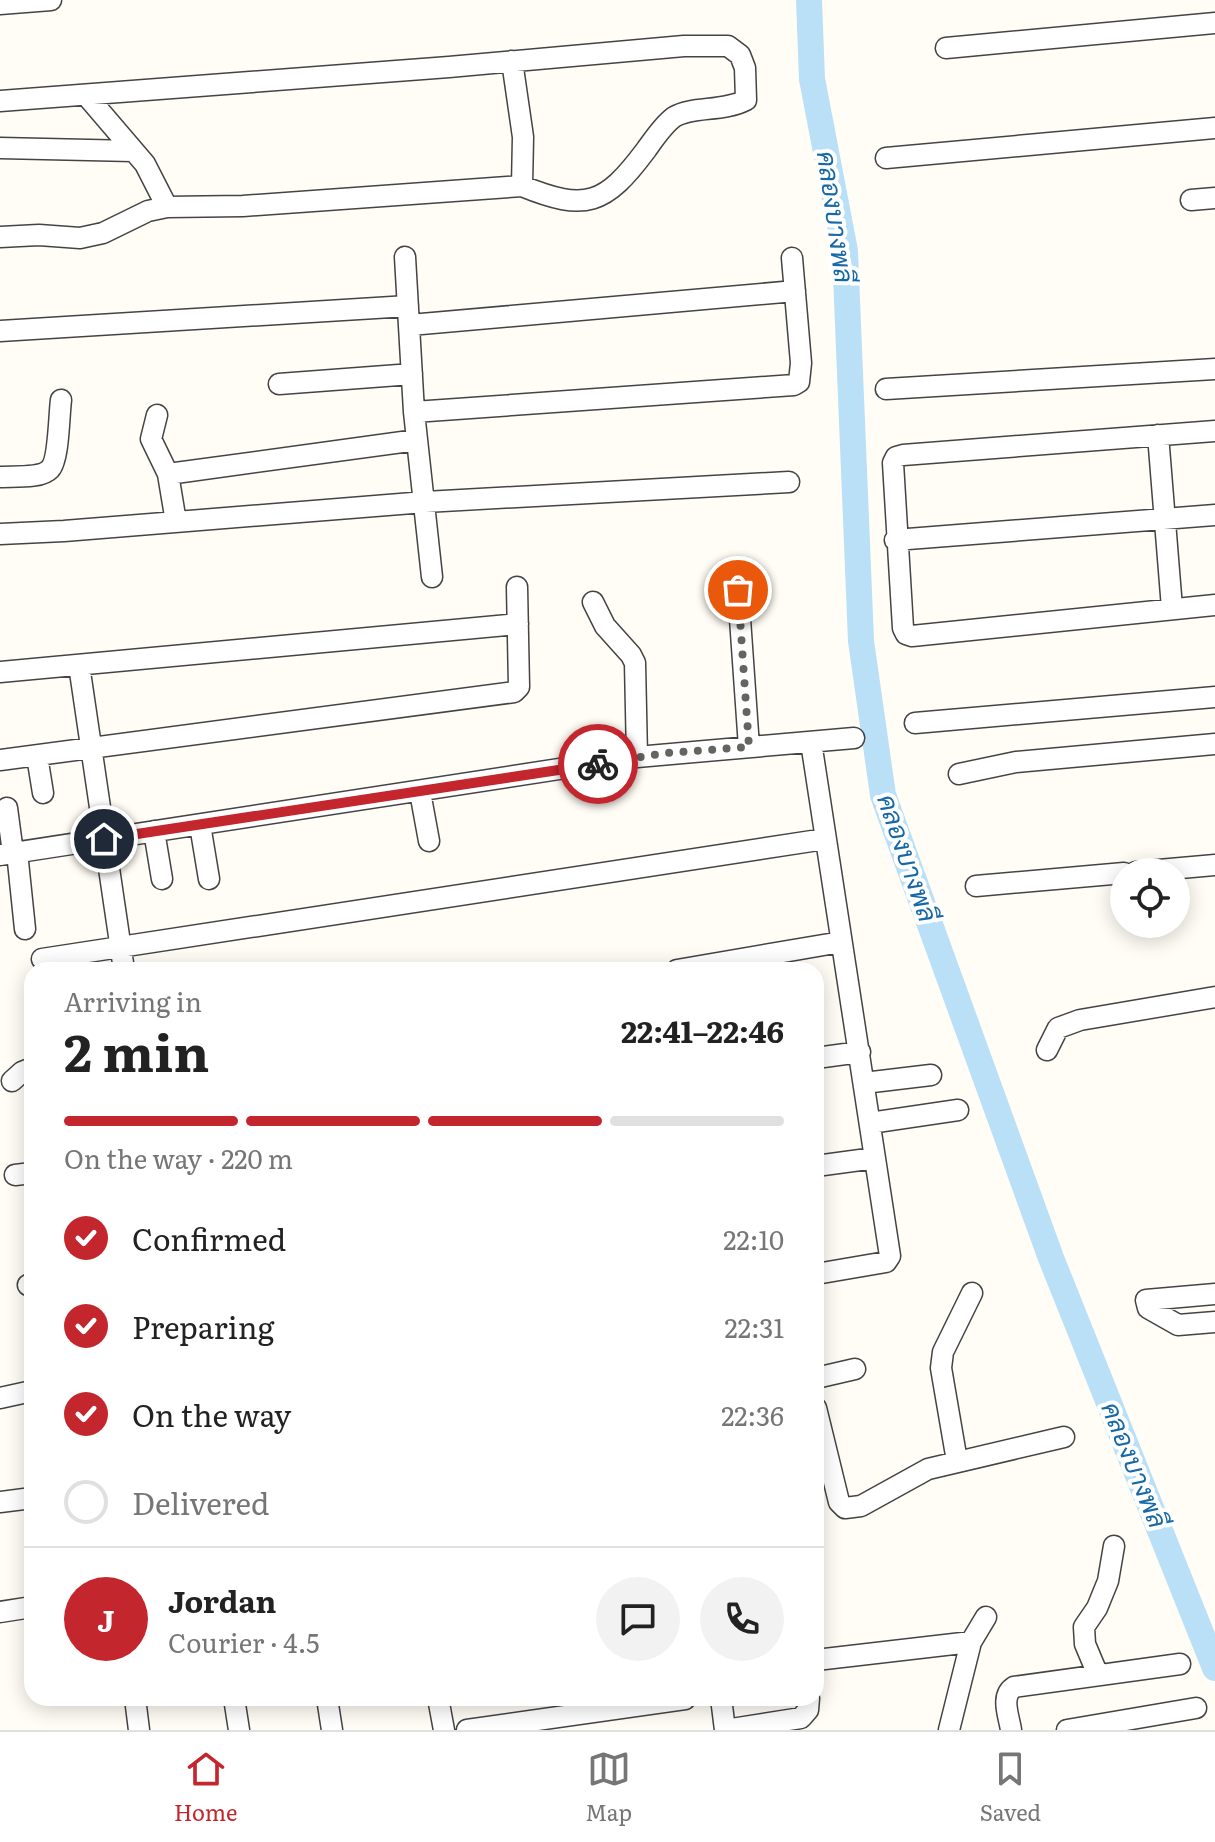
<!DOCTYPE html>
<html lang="en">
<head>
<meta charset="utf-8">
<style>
  body { margin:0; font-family:Literata,Sarabun,serif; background:#f2f2f2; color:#222; height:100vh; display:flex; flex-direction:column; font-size:30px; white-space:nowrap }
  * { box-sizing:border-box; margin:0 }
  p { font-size:26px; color:#767676 }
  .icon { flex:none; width:44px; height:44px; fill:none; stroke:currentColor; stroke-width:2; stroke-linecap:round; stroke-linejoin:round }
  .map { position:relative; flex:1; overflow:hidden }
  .side { position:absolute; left:24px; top:962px; width:800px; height:744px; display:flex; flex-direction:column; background:#fff; border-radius:24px; box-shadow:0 4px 20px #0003 }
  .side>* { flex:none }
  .tools { position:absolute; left:1110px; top:858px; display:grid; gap:16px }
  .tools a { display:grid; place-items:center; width:80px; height:80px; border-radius:50%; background:#fff; box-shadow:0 4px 20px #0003; font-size:40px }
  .pin { position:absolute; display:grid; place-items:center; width:68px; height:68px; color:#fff; margin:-34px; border:4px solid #fff; border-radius:50%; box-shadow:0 2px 8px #0007 }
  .courier { position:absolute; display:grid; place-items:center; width:80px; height:80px; margin:-40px; border:6px solid #c4262e; border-radius:50%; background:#fff; color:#222; box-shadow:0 2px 10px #0007 }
  .head em { font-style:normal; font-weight:700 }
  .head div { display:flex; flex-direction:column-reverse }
  .head { display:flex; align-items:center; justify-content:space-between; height:136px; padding:0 40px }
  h1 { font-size:52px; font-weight:700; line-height:60px }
  .bar { display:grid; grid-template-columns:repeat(4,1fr); gap:12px 8px; align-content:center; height:96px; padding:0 40px }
  .bar i { height:10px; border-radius:6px; background:#e0e0e0 }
  .bar .on { background:#c4262e }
  .bar p { grid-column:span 4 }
  .line { display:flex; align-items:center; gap:20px; padding:0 40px; border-top:2px solid #e0e0e0 }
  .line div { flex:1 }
  .round { display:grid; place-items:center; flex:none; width:84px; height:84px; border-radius:42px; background:#f2f2f2 }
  ol { padding:0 40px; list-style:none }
  li { display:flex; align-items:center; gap:24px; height:88px }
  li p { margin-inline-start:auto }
  li .icon { padding:8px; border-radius:50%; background:#c4262e; color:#fff; stroke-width:4 }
  li:last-child { color:#767676 }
  li i { width:44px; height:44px; border:4px solid #e0e0e0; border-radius:50% }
  .tab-bar { display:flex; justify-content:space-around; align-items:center; height:112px; border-top:2px solid #e0e0e0; background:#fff; font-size:22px; color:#767676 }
  .tab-bar a { display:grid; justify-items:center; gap:4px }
  .tab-bar .on { color:#c4262e }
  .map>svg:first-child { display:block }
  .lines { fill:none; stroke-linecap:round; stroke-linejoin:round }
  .river { stroke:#b9e0f7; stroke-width:26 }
  .minor-casing { stroke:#444; stroke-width:23 }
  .minor { stroke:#fff; stroke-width:20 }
  .done { stroke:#646461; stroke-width:8; stroke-dasharray:0 14.4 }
  .route { stroke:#c4262e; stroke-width:10 }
  .labels { text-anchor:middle; stroke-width:8; stroke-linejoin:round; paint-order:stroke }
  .water-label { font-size:26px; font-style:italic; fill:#1768a6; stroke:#fff }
</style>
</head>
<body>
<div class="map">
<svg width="1215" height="1730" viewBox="0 0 1215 1730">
  <rect width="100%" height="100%" fill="#fffdf5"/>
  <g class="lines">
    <path class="river" d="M 809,0 L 812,79 L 845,251 L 861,641 L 883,795 L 1051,1258 L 1215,1668"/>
    <g class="minor-casing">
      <path id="minor" d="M 0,4 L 51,0
        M 946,48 L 1215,23
        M 512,61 L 523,137 L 522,186
        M 86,95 L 145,164 L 167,207
        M 0,101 L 449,67 L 684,46 L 728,46 L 740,55 L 745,68 L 746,100 C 723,112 692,106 674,117 C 663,125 654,139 646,150 C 605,205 586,212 522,186 L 243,206 L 167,207 L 148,211 L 103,233 L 80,238 L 39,235 L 0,237
        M 0,148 L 133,151
        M 886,158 L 1215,128
        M 1191,200 L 1215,198
        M 405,257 L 414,412 L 432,577
        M 410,325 L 795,291
        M 0,331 L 408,306
        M 279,384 L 412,374
        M 886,389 L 1215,369
        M 414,412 L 794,385 L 799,382 L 801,363 L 792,258
        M 157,415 L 151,439 L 168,474
        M 1215,431 L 903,455 L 896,457 L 893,463 L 903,628 L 906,634 L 912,636 L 1215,605
        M 1158,435 L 1172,608
        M 0,477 C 13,476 41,479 50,469 C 59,460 59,414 61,400
        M 176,522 L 168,474 L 417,440
        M 0,534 L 64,531 L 425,502 L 789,482
        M 895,540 L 1215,515
        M 738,590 L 749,747
        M 593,602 L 605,626 L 631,655 L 635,663 L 637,757
        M 79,665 L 124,970
        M 0,672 L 518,624
        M 915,723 L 1215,697
        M 811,742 L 890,1256 L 886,1262 L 816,1274
        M 37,756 L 43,793
        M 0,760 L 514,692 L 519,687 L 517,587
        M 959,774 L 1016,762 L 1215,744
        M 420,792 L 429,841
        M 7,808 L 13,853
        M 200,825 L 209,879
        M 154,831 L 162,879
        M 17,852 L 25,929
        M 0,855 L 637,757 L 854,738
        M 1136,872 L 1215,865
        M 976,886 L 1124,873
        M 42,959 L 825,839
        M 677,970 L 841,942
        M 1047,1050 L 1058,1028 L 1080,1020 L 1215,997
        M 816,1058 L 860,1052
        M 12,1081 L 22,1072 L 32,1068
        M 864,1083 L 931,1075
        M 870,1123 L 958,1110
        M 816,1166 L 875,1158
        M 15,1175 L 32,1173
        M 28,1285 L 32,1285
        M 1215,1294 L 1146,1300 L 1148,1308 L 1178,1325 L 1215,1322
        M 816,1378 L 855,1369
        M 0,1398 L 32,1391
        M 816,1408 L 839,1502 L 845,1508 L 861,1506 L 928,1469 L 1064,1437
        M 957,1461 L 941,1368 L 943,1352 L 972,1293
        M 0,1502 L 32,1498
        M 0,1612 L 32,1607
        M 816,1660 L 971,1642
        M 1098,1675 L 1085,1644 L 1084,1627 L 1097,1608 L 1108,1581 L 1114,1546
        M 135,1698 L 139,1730
        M 234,1698 L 239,1730
        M 327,1698 L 332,1730
        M 438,1698 L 444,1730
        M 721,1698 L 725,1730
        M 467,1730 L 685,1699
        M 725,1730 L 801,1718 L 808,1710 L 809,1698
        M 949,1730 L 971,1642 L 986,1617
        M 1011,1730 C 1009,1716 1000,1696 1014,1687 L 1180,1664
        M 1067,1730 L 1196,1708"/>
    </g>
    <use href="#minor" class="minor"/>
  </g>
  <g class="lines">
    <path class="done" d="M 598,764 L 666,753 L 749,747 L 738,590"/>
    <path class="route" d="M 104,839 L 598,764"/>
  </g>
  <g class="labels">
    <g class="water-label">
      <text transform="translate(835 217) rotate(82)" y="9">คลองบางพลี</text>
      <text transform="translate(907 858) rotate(71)" y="9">คลองบางพลี</text>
      <text transform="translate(1134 1465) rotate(68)" y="9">คลองบางพลี</text>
    </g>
  </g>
</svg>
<div class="tools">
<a><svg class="icon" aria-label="locate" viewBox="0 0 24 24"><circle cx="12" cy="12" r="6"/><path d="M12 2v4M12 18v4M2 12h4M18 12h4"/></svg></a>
</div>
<div class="pin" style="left:738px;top:590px;background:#ea580c"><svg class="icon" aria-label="bag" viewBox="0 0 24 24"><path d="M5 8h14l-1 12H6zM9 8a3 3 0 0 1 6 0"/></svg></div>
<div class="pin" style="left:104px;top:839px;background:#1f2937"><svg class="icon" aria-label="home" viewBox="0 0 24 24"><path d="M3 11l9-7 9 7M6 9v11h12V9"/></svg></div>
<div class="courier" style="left:598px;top:764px"><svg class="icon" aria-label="bike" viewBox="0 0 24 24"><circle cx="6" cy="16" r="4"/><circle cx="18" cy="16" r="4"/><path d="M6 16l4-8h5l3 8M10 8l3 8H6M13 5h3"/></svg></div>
<section class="side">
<div class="head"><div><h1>2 min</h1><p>Arriving in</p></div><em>22:41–22:46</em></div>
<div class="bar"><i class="on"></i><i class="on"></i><i class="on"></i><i></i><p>On the way · 220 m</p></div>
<ol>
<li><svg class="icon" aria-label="check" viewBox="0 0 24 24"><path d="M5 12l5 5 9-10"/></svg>Confirmed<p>22:10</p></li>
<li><svg class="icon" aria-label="check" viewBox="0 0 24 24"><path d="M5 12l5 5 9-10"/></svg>Preparing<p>22:31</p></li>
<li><svg class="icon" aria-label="check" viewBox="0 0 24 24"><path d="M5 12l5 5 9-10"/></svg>On the way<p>22:36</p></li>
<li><i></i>Delivered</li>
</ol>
<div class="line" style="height:144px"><b class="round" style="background:#c4262e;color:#fff">J</b><div><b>Jordan</b><p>Courier · 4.5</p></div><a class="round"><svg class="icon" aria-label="chat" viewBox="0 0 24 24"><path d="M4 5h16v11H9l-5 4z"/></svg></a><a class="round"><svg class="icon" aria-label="phone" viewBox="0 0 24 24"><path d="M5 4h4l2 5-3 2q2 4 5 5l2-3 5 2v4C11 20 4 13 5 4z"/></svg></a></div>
</section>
</div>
<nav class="tab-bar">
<a class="on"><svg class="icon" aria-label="home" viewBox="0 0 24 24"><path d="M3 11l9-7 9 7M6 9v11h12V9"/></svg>Home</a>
<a><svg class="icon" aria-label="map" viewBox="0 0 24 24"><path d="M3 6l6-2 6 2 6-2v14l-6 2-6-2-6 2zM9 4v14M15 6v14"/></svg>Map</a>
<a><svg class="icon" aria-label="saved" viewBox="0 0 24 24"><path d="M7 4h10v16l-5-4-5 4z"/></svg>Saved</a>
</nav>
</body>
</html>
